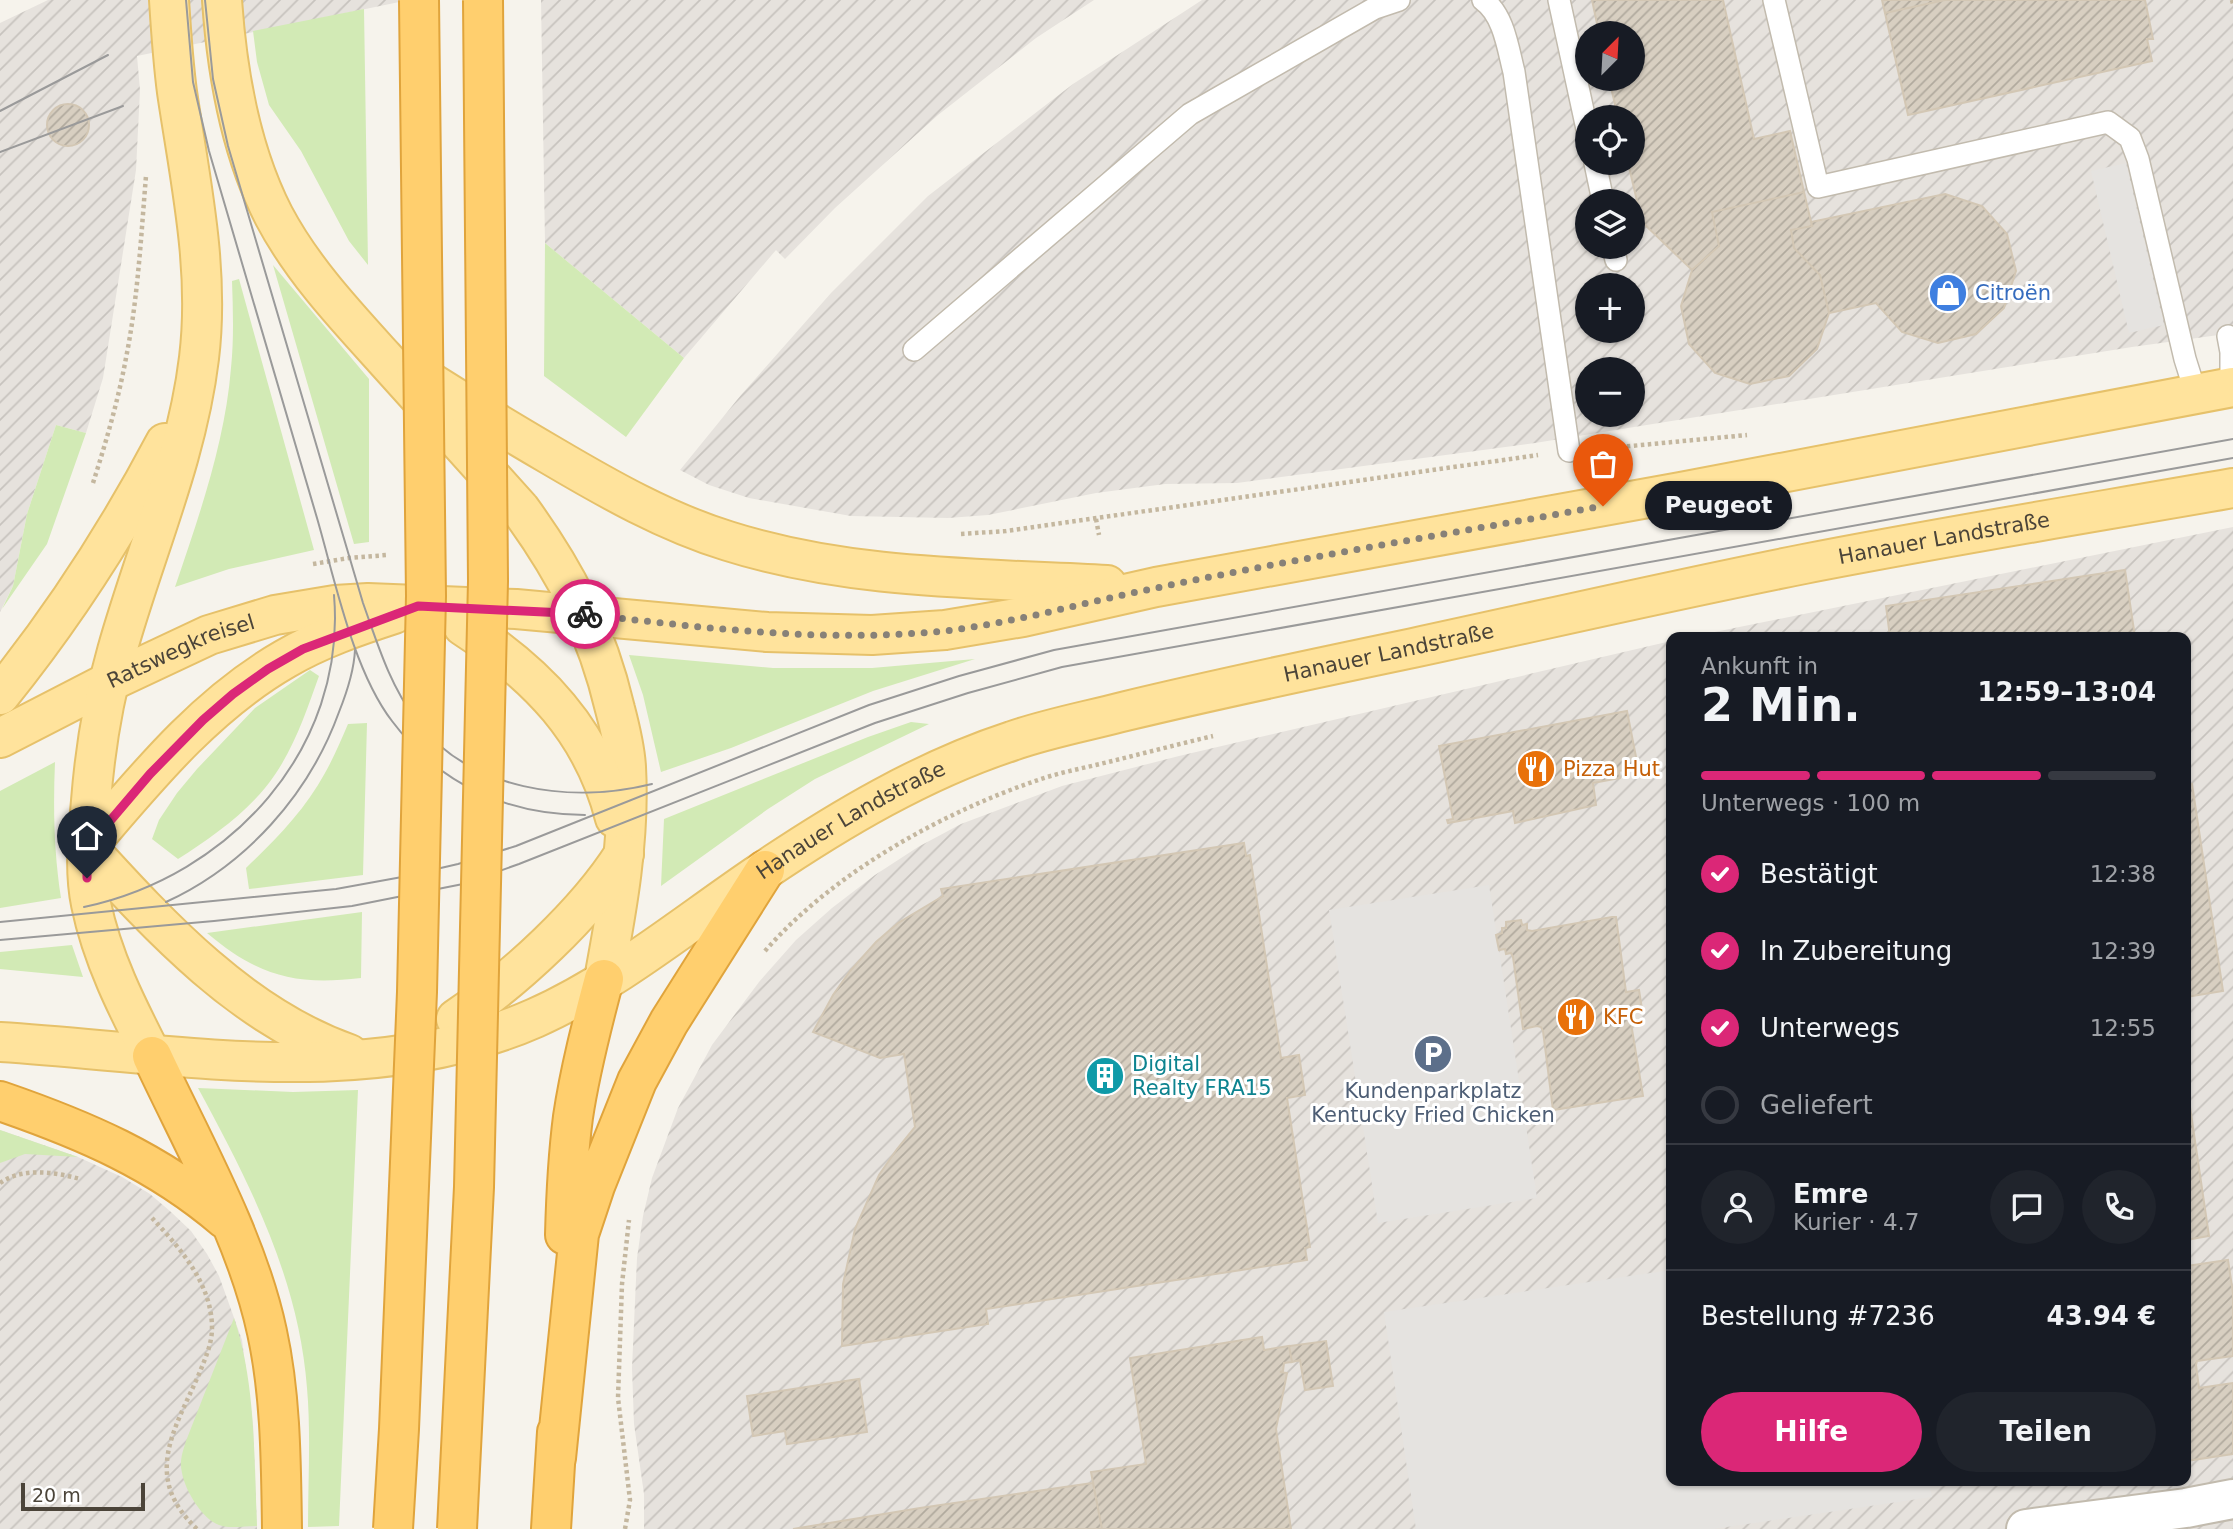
<!DOCTYPE html>
<html lang="de">
<head>
<meta charset="utf-8">
<style>
  body { margin:0; font-family:"DejaVu Sans",sans-serif; background:#20242c; color:#f1f3f6; height:100vh; display:flex; flex-direction:column; font-size:26px; white-space:nowrap }
  * { box-sizing:border-box; margin:0 }
  p { font-size:23px; color:#9ea1a6 }
  .icon { flex:none; width:38px; height:38px; fill:none; stroke:currentColor; stroke-width:2; stroke-linecap:round; stroke-linejoin:round }
  .map { position:relative; flex:1; overflow:hidden }
  .side { position:absolute; left:1666px; top:632px; width:525px; height:854px; display:flex; flex-direction:column; background:#171b24; border-radius:14px; box-shadow:0 2px 5px #0004 }
  .side>* { flex:none }
  .needle { width:46px; rotate:24deg }
  .controls { position:absolute; left:1575px; top:21px; display:grid; gap:14px }
  .controls a { display:grid; place-items:center; width:70px; height:70px; border-radius:50%; background:#171b24; box-shadow:0 2px 5px #0004; font-size:35px }
  .scale { position:absolute; left:21px; bottom:18px; width:124px; box-sizing:border-box; padding-left:7px; border:4px solid #4b4439; border-top:0; font-size:19px; line-height:24px; white-space:nowrap; color:#4b4439; -webkit-text-stroke:5px #fff; paint-order:stroke }
  .pin { position:absolute; display:grid; place-items:center; width:60px; height:60px; color:#fff; margin:-72px -30px; border-radius:50% 50% 50% 0; rotate:-45deg; box-shadow:0 0 7px #0007 }
  .pin .icon { rotate:45deg }
  .courier { position:absolute; display:grid; place-items:center; width:70px; height:70px; margin:-35px; border:5px solid #db2777; border-radius:50%; background:#fff; color:#222; box-shadow:0 2px 9px #0007 }
  .bubble { position:absolute; height:49px; border-radius:24px; background:#171b24; box-shadow:0 2px 5px #0004; font-size:23px; font-weight:800; line-height:49px; text-align:center }
  .headline em { font-style:normal; font-weight:800 }
  .headline div { display:flex; flex-direction:column-reverse }
  .headline { display:flex; align-items:center; justify-content:space-between; height:119px; padding:0 35px }
  h1 { font-size:46px; font-weight:800; line-height:52px }
  .bar { display:grid; grid-template-columns:repeat(4,1fr); gap:10px 7px; align-content:center; height:84px; padding:0 35px }
  .bar i { height:9px; border-radius:5px; background:#363941 }
  .bar .current { background:#db2777 }
  .bar p { grid-column:span 4 }
  .line { display:flex; align-items:center; gap:18px; padding:0 35px; border-top:2px solid #363941 }
  .line div { flex:1 }
  .round { display:grid; place-items:center; flex:none; width:74px; height:74px; border-radius:37px; background:#20242c }
  ol { padding:0 35px; list-style:none }
  li { display:flex; align-items:center; gap:21px; height:77px }
  li p { margin-inline-start:auto }
  li .icon { padding:7px; border-radius:50%; background:#db2777; color:#fff; stroke-width:4 }
  li:last-child { color:#9ea1a6 }
  li i { width:38px; height:38px; border:4px solid #363941; border-radius:50% }
  .button { display:flex; gap:14px; margin-top:auto; padding:14px 35px }
  .button a { flex:1; height:80px; border-radius:42px; background:#db2777; color:#fff; font-size:28px; font-weight:800; line-height:80px; text-align:center }
  .button a+a { background:#20242c; color:#f1f3f6 }
  .map>svg:first-child { display:block }
  .industrial { fill:url(#industrial-furrows); fill-rule:evenodd }
  .grass { fill:#d2eab5 }
  .parking { fill:#e5e3e0 }
  .building { fill:url(#building-hatch); stroke:#d3c7b4; stroke-width:2 }
  .lines { fill:none; stroke-linecap:round; stroke-linejoin:round }
  .lane-casing { stroke:#c2bbae; stroke-width:24 }
  .street-casing { stroke:#c2bbae; stroke-width:42 }
  .primary-casing { stroke:#e6c16a; stroke-width:42 }
  .highway-casing { stroke:#e0a43c; stroke-width:42 }
  .path { stroke:#c4b79f; stroke-width:4.5; stroke-dasharray:3.5 3.5; stroke-linecap:butt }
  .lane { stroke:#fff; stroke-width:21 }
  .street { stroke:#fff; stroke-width:38 }
  .primary { stroke:#ffe39c; stroke-width:38 }
  .highway { stroke:#ffcf6e; stroke-width:38 }
  .tram { stroke:#9a9a9a; stroke-width:2 }
  .highway-bridge-casing { stroke:#e0a43c; stroke-width:42; stroke-linecap:butt }
  .highway-bridge { stroke:#ffcf6e; stroke-width:38 }
  .done { stroke:#878178; stroke-width:7; stroke-dasharray:0 12.6 }
  .route { stroke:#db2777; stroke-width:9 }
  .labels { text-anchor:middle; stroke-width:6; stroke-linejoin:round; paint-order:stroke }
  .shop-label { font-size:21px; fill:#366cbe; stroke:#fff; text-anchor:start }
  .street-label { font-size:21px; fill:#4b4439; stroke:#fff }
  .food-label { font-size:21px; fill:#c56008; stroke:#fff; text-anchor:start }
  .culture-label { font-size:21px; fill:#0d838f; stroke:#fff; text-anchor:start }
  .service-label { font-size:21px; fill:#4e5e75; stroke:#fff }
</style>
</head>
<body>
<div class="map">
<svg width="2233" height="1529" viewBox="0 0 2233 1529">
  <defs>
    <pattern id="industrial-furrows" width="10" height="10" patternUnits="userSpaceOnUse" patternTransform="scale(1.75)"><rect width="10" height="10" fill="#e6e2dd"/><path d="M-1 1l2-2M0 10L10 0M9 11l2-2" fill="none" stroke="#c7c3be"/></pattern>
    <pattern id="building-hatch" width="6" height="6" patternUnits="userSpaceOnUse" patternTransform="scale(1.75)"><rect width="6" height="6" fill="#d8cfc1"/><path d="M-1 1l2-2M0 6l6-6M5 7l2-2" fill="none" stroke="#b1aa9e"/></pattern>
  </defs>
  <rect width="100%" height="100%" fill="#f6f3ec"/>
  <path class="industrial" d="M 48,0 L 409,0 L 137,56 L 140,90 L 136,170 L 103,378 L 86,433 L 56,425 L 27,514 L 13,586 L 0,612 L 0,23 Z
    M 541,0 L 1094,0 L 1036,38 L 938,115 L 835,208 L 785,259 L 776,250 L 684,358 L 545,243 Z
    M 1202,0 L 2233,0 L 2233,333 L 2132,347 L 1535,443 L 1237,483 L 1165,484 L 1096,493 L 988,515 L 948,518 L 851,516 L 749,498 L 709,485 L 680,470 L 741,395 L 831,293 L 928,196 L 1073,84 ZM 1587,33 L 1633,33 L 1633,79 L 1587,79 ZM 1587,117 L 1633,117 L 1633,163 L 1587,163 ZM 1587,201 L 1633,201 L 1633,247 L 1587,247 ZM 1587,285 L 1633,285 L 1633,331 L 1587,331 ZM 1587,369 L 1633,369 L 1633,415 L 1587,415 Z
    M 2233,527 L 2233,1529 L 644,1529 L 644,1494 L 634,1424 L 632,1368 L 637,1258 L 643,1216 L 652,1178 L 678,1108 L 712,1045 L 759,982 L 796,940 L 832,908 L 875,875 L 918,847 L 961,824 L 1062,786 L 1179,756 L 1671,641 L 1671,1480 L 2186,1480 L 2186,637 L 1690,637 Z
    M 0,1130 L 78,1157 L 122,1177 L 150,1194 L 171,1212 L 191,1231 L 207,1254 L 219,1276 L 242,1340 L 253,1425 L 257,1529 L 0,1529 Z"/>
  <path class="grass" d="M 364,9 L 368,265 L 349,241 L 301,151 L 269,105 L 257,62 L 253,31 Z
    M 545,243 L 684,358 L 626,437 L 544,376 Z
    M 273,265 L 369,379 L 369,542 L 354,544 Z
    M 239,279 L 314,550 L 229,569 L 175,587 C 199,516 225,443 231,368 C 234,339 233,310 232,281 Z
    M 56,425 L 86,433 L 47,544 L 2,609 L 13,586 L 27,514 Z
    M 629,655 L 773,668 L 872,668 L 975,659 L 873,691 L 731,748 L 661,772 L 643,695 Z
    M 310,670 L 319,676 C 305,715 292,755 265,788 C 241,817 209,839 178,859 L 152,839 L 159,820 L 177,793 L 197,769 L 255,708 Z
    M 911,722 L 929,724 L 815,779 L 768,809 L 661,886 L 664,819 L 868,737 Z
    M 367,723 L 363,875 L 249,889 L 246,868 C 276,839 305,810 325,773 C 334,757 341,740 348,724 Z
    M 55,762 C 53,809 54,852 61,898 L 0,908 L 0,791 Z
    M 362,912 L 361,978 C 295,986 258,976 207,933 Z
    M 72,945 L 83,977 L 0,969 L 0,952 Z
    M 198,1088 L 293,1092 L 358,1090 L 339,1526 L 308,1527 C 308,1481 311,1433 307,1388 C 299,1279 249,1182 198,1088 Z
    M 0,1130 L 78,1157 L 25,1154 L 0,1163 Z
    M 234,1318 C 256,1384 254,1457 257,1526 C 245,1526 230,1529 219,1525 C 202,1519 185,1490 182,1473 C 179,1461 183,1451 186,1441 Z"/>
  <path class="parking" d="M 2126,163 L 2164,325 L 2129,333 L 2091,171 Z
    M 1489,885 L 1537,1198 L 1378,1223 L 1329,910 Z
    M 1671,1270 L 1671,1480 L 1929,1481 L 1932,1497 L 1713,1529 L 1416,1529 L 1384,1312 Z"/>
  <path class="building" d="M 1592,0 L 1723,0 L 1754,139 L 1790,131 L 1804,192 L 1712,212 L 1719,246 L 1692,270 L 1642,222 L 1628,163 L 1633,163 L 1633,117 L 1618,117 L 1609,79 L 1633,79 L 1633,33 L 1599,33 Z
    M 1882,0 L 1945,0 L 1885,13 Z
    M 1945,0 L 2145,0 L 2153,39 L 2147,39 L 2152,61 L 1908,115 L 1885,13 Z
    M47 125a21 21 0 1 1 42 0a21 21 0 1 1-42 0Z
    M 1804,192 L 1812,226 L 1791,230 L 1794,248 L 1820,275 L 1829,313 L 1817,349 L 1789,376 L 1750,384 L 1715,373 L 1689,344 L 1681,306 L 1692,270 L 1719,246 L 1712,212 Z
    M 1945,194 L 1982,206 L 2007,234 L 2016,271 L 2004,308 L 1976,334 L 1938,343 L 1902,332 L 1876,303 L 1829,313 L 1820,275 L 1794,248 L 1791,230 L 1812,226 L 1811,222 Z
    M 2125,570 L 2135,637 L 1890,637 L 1886,606 Z
    M 1627,711 L 1638,767 L 1619,771 L 1620,778 L 1593,783 L 1596,805 L 1515,823 L 1513,811 L 1448,823 L 1447,820 L 1453,819 L 1439,746 Z
    M 2192,784 L 2223,991 L 2186,997 L 2186,785 Z
    M 1244,843 L 1246,856 L 1250,855 L 1281,1058 L 1299,1055 L 1305,1095 L 1287,1098 L 1310,1247 L 1305,1248 L 1307,1260 L 986,1309 L 988,1324 L 842,1346 L 843,1284 L 855,1229 L 879,1175 L 897,1149 L 915,1127 L 904,1054 L 880,1058 L 813,1032 L 833,995 L 850,971 L 876,942 L 898,923 L 943,896 L 941,889 Z
    M 1612,917 L 1616,917 L 1626,992 L 1639,990 L 1642,1009 L 1629,1011 L 1643,1096 L 1553,1110 L 1543,1031 L 1541,1027 L 1537,1026 L 1523,1029 L 1513,957 L 1511,953 L 1506,954 L 1505,949 L 1499,950 L 1496,935 L 1502,933 L 1502,928 L 1506,928 L 1506,922 L 1521,920 L 1522,925 L 1527,924 L 1527,930 L 1532,931 Z
    M 2186,1080 L 2209,1236 L 2186,1240 Z
    M 2228,1260 L 2233,1293 L 2233,1356 L 2197,1361 L 2196,1365 L 2199,1388 L 2233,1383 L 2233,1454 L 2186,1461 L 2186,1266 Z
    M 1262,1337 L 1264,1350 L 1289,1346 L 1292,1362 L 1284,1363 L 1283,1371 L 1280,1372 L 1287,1373 L 1276,1429 L 1291,1529 L 1102,1529 L 1091,1472 L 1146,1464 L 1130,1358 Z
    M 1326,1341 L 1333,1386 L 1305,1390 L 1300,1360 L 1292,1362 L 1289,1346 Z
    M 859,1379 L 867,1432 L 787,1444 L 785,1431 L 753,1436 L 747,1396 Z
    M 1093,1483 L 1102,1529 L 793,1529 L 920,1508 Z"/>
  <g class="lines">
    <g class="lane-casing">
      <path id="lane" d="M 1483,0 C 1504,15 1508,49 1514,72 L 1569,451
        M 1559,0 L 1587,129
        M 1774,0 L 1818,187 L 2108,122 L 2130,138 L 2138,159 L 2185,359 L 2196,394
        M 1595,163 L 1603,201
        M 1613,247 L 1616,260
        M 2228,336 L 2231,352 L 2231,387
        M 914,350 L 1190,114 L 1375,8 L 1399,0"/>
    </g>
    <g class="street-casing">
      <path id="street" d="M 2026,1529 L 2186,1508 L 2233,1499"/>
    </g>
    <g class="primary-casing">
      <g id="primary">
        <path d="M 222,0 C 227,73 240,150 274,216 C 302,269 344,314 384,358 C 430,409 475,459 520,509 C 566,572 597,632 615,709 C 620,728 625,748 626,767 C 630,839 617,909 604,979"/>
        <path d="M 416,373 C 461,402 506,429 552,456 C 608,489 666,522 728,541 C 851,580 980,578 1107,585"/>
        <path d="M 463,626 C 537,674 593,731 615,818"/>
        <path d="M 0,695 C 63,617 118,532 165,443"/>
        <path id="s1" d="M 0,738 L 109,682 L 209,635 L 275,615 L 335,605 L 368,603 L 516,609 L 767,632 L 872,635 L 945,630 L 1023,617 L 1156,587 L 1681,492 L 2233,387"/>
        <path d="M 87,847 C 146,778 205,705 285,659 C 319,639 357,626 394,614"/>
        <path d="M 87,847 C 161,928 243,1017 349,1054"/>
        <path d="M 456,1019 C 514,980 586,914 624,854"/>
        <path id="s2" d="M 0,1042 C 176,1053 367,1092 535,1018 C 616,982 689,921 762,872 C 839,820 923,770 1012,741 C 1049,728 1088,721 1126,711 C 1221,688 1317,668 1413,648 C 1543,620 1673,590 1804,564 C 1947,536 2090,513 2233,488"/>
        <path d="M 152,1056 C 127,1007 102,958 91,904 C 84,870 88,836 91,801 C 95,750 103,700 117,651 C 144,554 187,459 199,358 C 210,269 190,180 177,92 C 173,62 171,31 169,0"/>
      </g>
    </g>
    <g class="highway-casing">
      <path id="highway" d="M 152,1056 C 192,1142 247,1238 267,1332 C 281,1396 281,1464 282,1529
        M 0,1101 C 84,1130 157,1161 225,1219
        M 565,1235 C 566,1196 568,1156 573,1117 C 580,1070 592,1024 604,979
        M 556,1458 L 579,1234 L 595,1186 L 637,1081 L 669,1022 L 765,870
        M 551,1529 L 557,1432"/>
    </g>
    <path class="path" d="M 2232,0 L 2233,4
      M 1599,449 L 1747,435
      M 93,483 C 106,442 118,401 126,358 C 138,298 141,236 146,176
      M 1096,519 L 1099,535
      M 961,534 L 1006,531 L 1538,455
      M 313,564 L 349,558 L 387,555
      M 765,951 C 833,873 941,813 1038,780 C 1058,773 1079,769 1100,764 C 1137,755 1175,745 1213,736
      M 0,1183 C 23,1167 55,1172 80,1179
      M 152,1218 C 180,1248 212,1284 212,1328 C 212,1344 205,1359 199,1374 C 174,1431 142,1477 197,1529
      M 625,1529 L 630,1500 L 618,1398 L 622,1284 L 629,1220"/>
    <use href="#lane" class="lane"/>
    <use href="#street" class="street"/>
    <use href="#primary" class="primary"/>
    <use href="#highway" class="highway"/>
    <path class="tram" d="M 186,0 L 193,82 L 209,151 C 245,273 281,395 317,518 C 335,580 353,670 392,721 C 439,784 507,815 585,815
      M 205,0 L 213,79 L 228,146 L 363,603 C 378,645 389,683 416,720 C 469,791 571,804 652,784
      M 0,111 L 108,55
      M 0,152 L 123,106
      M 166,902 C 246,865 309,795 339,712 C 347,692 354,671 355,650
      M 84,907 C 230,876 347,749 334,595
      M 0,922 L 336,889 L 402,877 L 458,864 L 516,846 L 869,705 L 959,676 L 1054,650 L 2233,439
      M 0,940 L 214,921 L 352,906 L 463,884 L 519,864 L 875,723 L 968,693 L 1062,667 L 2233,458"/>
    <g class="highway-bridge-casing">
      <path id="highway-bridge" d="M 393,1529 L 399,1429 L 417,992 L 426,596 L 419,0
        M 457,1529 L 474,1187 L 488,581 L 483,0"/>
    </g>
    <use href="#highway-bridge" class="highway-bridge"/>
  </g>
  <g class="lines">
    <path class="done" d="M 585,614 C 703,628 825,643 944,631 C 1015,623 1085,602 1156,588 C 1304,557 1454,533 1603,506"/>
    <path class="route" d="M 87,878 L 87,848 L 150,774 L 203,720 L 233,694 L 268,669 L 303,649 L 418,606 L 585,614"/>
  </g>
  <defs>
    <g id="shop-disc" transform="scale(2.0125)"><circle r="9.5" fill="#3f7fe0" stroke="#fff"/><path d="M-5-2.5h2.3a2.7 3.5 0 0 1 5.4 0H5L5.5 6h-11ZM-1.5-2.5h3a1.5 2.3 0 0 0-3 0Z" fill="#fff"/></g>
    <g id="restaurant-disc" transform="scale(2.0125)"><circle r="9.5" fill="#e8710a" stroke="#fff"/><path d="M-5-6h1v4h1v-4h1v4h1v-4h1v5L-1.5 .5V6h-2V.5L-5-1ZM5-6V6H3V1.5H1.5Q1.5-4 5-6Z" fill="#fff"/></g>
    <g id="parking-disc" transform="scale(2.0125)"><circle r="9.5" fill="#5c6f8a" stroke="#fff"/><path d="M-3.5-5.5H1a3.5 3.5 0 0 1 0 7H-1V5.5H-3.5ZM-1-3.4V-.6H.8a1.4 1.4 0 0 0 0-2.8Z" fill="#fff"/></g>
    <g id="building-disc" transform="scale(2.0125)"><circle r="9.5" fill="#0f9aa8" stroke="#fff"/><path d="M-4-6H4V6H1V3H-1V6H-4ZM-2.5-4.3h1.7v1.8h-1.7ZM.8-4.3h1.7v1.8H.8ZM-2.5-1h1.7V.8h-1.7ZM.8-1h1.7V.8H.8Z" fill="#fff"/></g>
  </defs>
  <g fill-rule="evenodd">
    <use href="#shop-disc" x="1948" y="293"/>
    <use href="#restaurant-disc" x="1536" y="769"/>
    <use href="#restaurant-disc" x="1576" y="1017"/>
    <use href="#parking-disc" x="1433" y="1054"/>
    <use href="#building-disc" x="1105" y="1076"/>
  </g>
  <g class="labels">
    <g class="shop-label">
      <text x="1975" y="300">Citroën</text>
    </g>
    <g class="street-label">
      <text dy="7" stroke="none"><textPath href="#s2" startOffset="2049">Hanauer Landstraße</textPath></text>
      <text dy="7" stroke="none"><textPath href="#s2" startOffset="1482">Hanauer Landstraße</textPath></text>
      <text dy="7" stroke="none"><textPath href="#s1" startOffset="201">Ratswegkreisel</textPath></text>
      <text dy="7" stroke="none"><textPath href="#s2" startOffset="915">Hanauer Landstraße</textPath></text>
    </g>
    <g class="food-label">
      <text x="1563" y="776">Pizza Hut</text>
      <text x="1603" y="1024">KFC</text>
    </g>
    <g class="culture-label">
      <text x="1132" y="1071">Digital<tspan x="1132" dy="24">Realty FRA15</tspan></text>
    </g>
    <g class="service-label">
      <text x="1433" y="1098">Kundenparkplatz<tspan x="1433" dy="24">Kentucky Fried Chicken</tspan></text>
    </g>
  </g>
</svg>
<div class="controls">
<a><svg class="needle" viewBox="-14 -14 28 28"><path d="M0-13l5 13h-10z" fill="#e53935"/><path d="M0 13l5-13h-10z" fill="#9ea1a6"/></svg></a>
<a><svg class="icon" aria-label="locate" viewBox="0 0 24 24"><circle cx="12" cy="12" r="6"/><path d="M12 2v4M12 18v4M2 12h4M18 12h4"/></svg></a>
<a><svg class="icon" aria-label="layers" viewBox="0 0 24 24"><path d="M12 4l9 5-9 5-9-5zM3 14l9 5 9-5"/></svg></a>
<a>+</a>
<a>−</a>
</div>
<div class="scale">20 m</div>
<div class="pin" style="left:1603px;top:506px;background:#ea580c"><svg class="icon" aria-label="bag" viewBox="0 0 24 24"><path d="M5 8h14l-1 12H6zM9 8a3 3 0 0 1 6 0"/></svg></div>
<div class="pin" style="left:87px;top:878px;background:#1f2937"><svg class="icon" aria-label="home" viewBox="0 0 24 24"><path d="M3 11l9-7 9 7M6 9v11h12V9"/></svg></div>
<div class="courier" style="left:585px;top:614px"><svg class="icon" aria-label="bike" viewBox="0 0 24 24"><circle cx="6" cy="16" r="4"/><circle cx="18" cy="16" r="4"/><path d="M6 16l4-8h5l3 8M10 8l3 8H6M13 5h3"/></svg></div>
<div class="bubble" style="left:1645px;top:481px;width:147px">Peugeot</div>
<section class="side">
<div class="headline"><div><h1>2 Min.</h1><p>Ankunft in</p></div><em>12:59–13:04</em></div>
<div class="bar"><i class="current"></i><i class="current"></i><i class="current"></i><i></i><p>Unterwegs · 100 m</p></div>
<ol>
<li><svg class="icon" aria-label="check" viewBox="0 0 24 24"><path d="M5 12l5 5 9-10"/></svg>Bestätigt<p>12:38</p></li>
<li><svg class="icon" aria-label="check" viewBox="0 0 24 24"><path d="M5 12l5 5 9-10"/></svg>In Zubereitung<p>12:39</p></li>
<li><svg class="icon" aria-label="check" viewBox="0 0 24 24"><path d="M5 12l5 5 9-10"/></svg>Unterwegs<p>12:55</p></li>
<li><i></i>Geliefert</li>
</ol>
<div class="line" style="height:126px"><a class="round"><svg class="icon" aria-label="person" viewBox="0 0 24 24"><circle cx="12" cy="8" r="4"/><path d="M4 21q1-7 8-7t8 7"/></svg></a><div><b>Emre</b><p>Kurier · 4.7</p></div><a class="round"><svg class="icon" aria-label="chat" viewBox="0 0 24 24"><path d="M4 5h16v11H9l-5 4z"/></svg></a><a class="round"><svg class="icon" aria-label="phone" viewBox="0 0 24 24"><path d="M5 4h4l2 5-3 2q2 4 5 5l2-3 5 2v4C11 20 4 13 5 4z"/></svg></a></div>
<div class="line" style="height:91px"><div>Bestellung #7236</div><b>43.94 €</b></div>
<div class="button"><a>Hilfe</a><a>Teilen</a></div>
</section>
</div>
</body>
</html>
